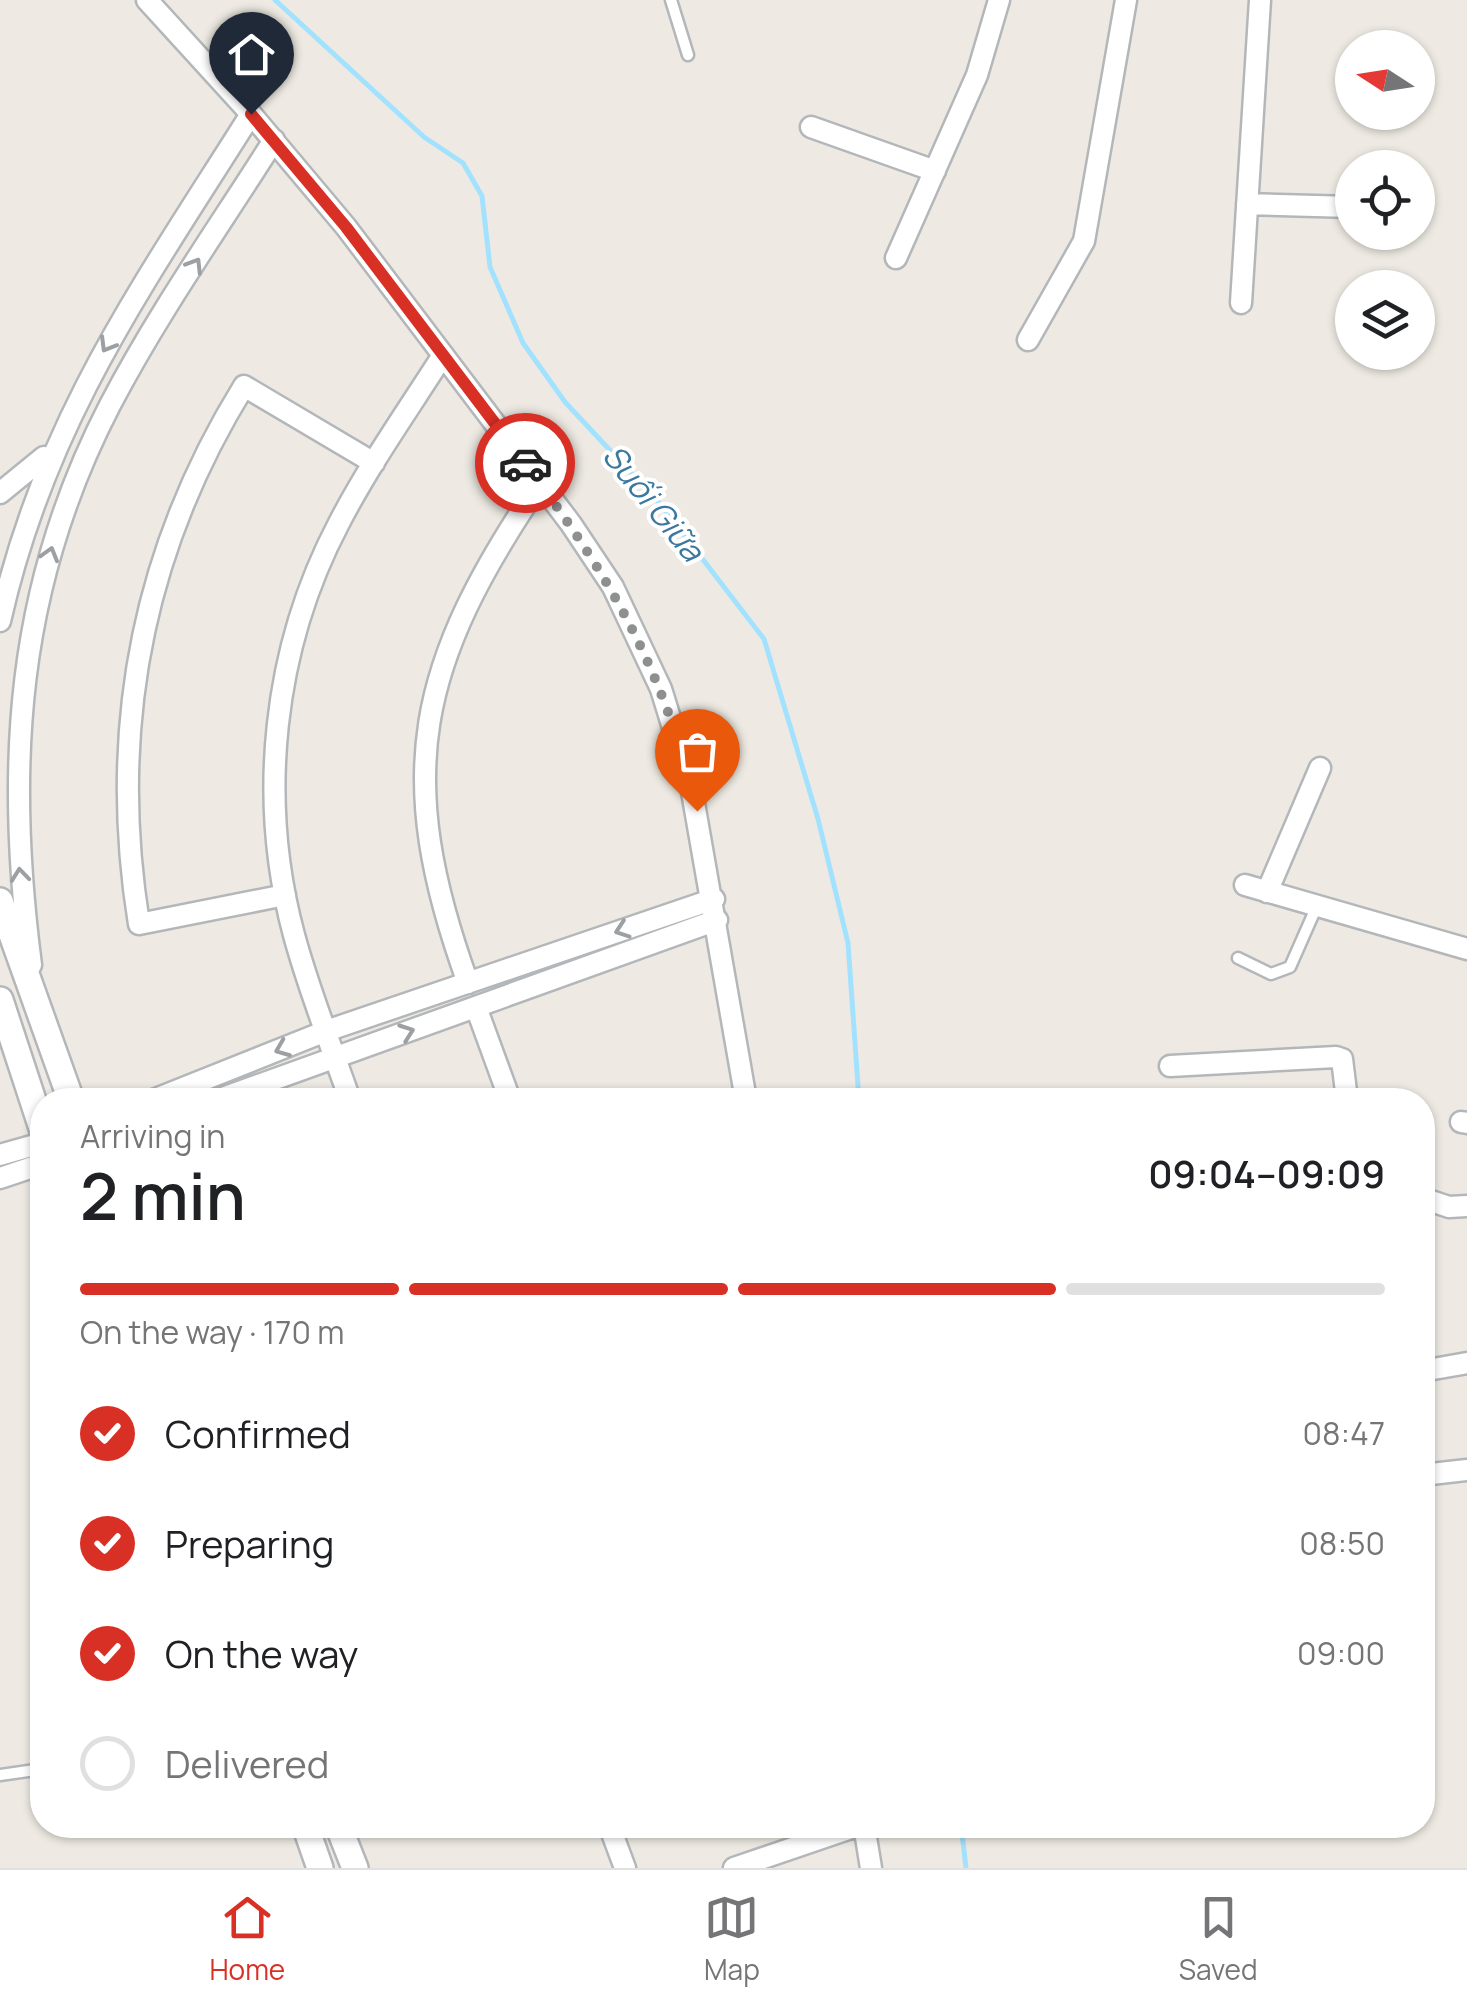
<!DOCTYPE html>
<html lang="en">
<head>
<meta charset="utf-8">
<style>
  body { margin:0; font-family:Manrope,sans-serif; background:#f2f2f2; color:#202124; height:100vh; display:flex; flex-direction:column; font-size:38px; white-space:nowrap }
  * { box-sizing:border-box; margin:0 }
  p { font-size:32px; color:#757577 }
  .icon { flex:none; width:55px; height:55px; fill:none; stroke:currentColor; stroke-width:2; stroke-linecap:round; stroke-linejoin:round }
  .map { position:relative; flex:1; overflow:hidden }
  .panel { position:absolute; left:30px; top:1088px; width:1405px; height:750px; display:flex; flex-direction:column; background:#fff; border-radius:40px; box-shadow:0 2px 8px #0004 }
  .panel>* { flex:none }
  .needle { width:65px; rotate:282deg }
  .buttons { position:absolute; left:1335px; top:30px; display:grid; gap:20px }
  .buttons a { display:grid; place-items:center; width:100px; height:100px; border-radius:50%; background:#fff; box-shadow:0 2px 8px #0004; font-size:50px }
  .pin { position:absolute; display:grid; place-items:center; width:85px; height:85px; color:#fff; margin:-102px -42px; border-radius:50% 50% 50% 0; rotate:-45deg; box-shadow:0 0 10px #0007 }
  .pin .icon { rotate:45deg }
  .courier { position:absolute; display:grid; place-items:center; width:100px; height:100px; margin:-50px; border:8px solid #d93025; border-radius:50%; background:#fff; color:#222; box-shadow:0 2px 12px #0007 }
  .overview em { font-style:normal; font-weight:600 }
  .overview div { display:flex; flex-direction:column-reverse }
  .overview { display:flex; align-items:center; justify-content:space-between; height:170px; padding:0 50px }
  h1 { font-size:65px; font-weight:600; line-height:75px }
  .bar { display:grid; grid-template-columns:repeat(4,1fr); gap:15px 10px; align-content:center; height:120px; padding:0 50px }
  .bar i { height:12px; border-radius:8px; background:#e0e0e0 }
  .bar .selected { background:#d93025 }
  .bar p { grid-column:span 4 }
  ol { padding:0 50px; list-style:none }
  li { display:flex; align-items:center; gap:30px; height:110px }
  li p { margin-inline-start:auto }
  li .icon { padding:10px; border-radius:50%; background:#d93025; color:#fff; stroke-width:4 }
  li:last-child { color:#757577 }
  li i { width:55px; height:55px; border:5px solid #e0e0e0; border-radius:50% }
  .dock { display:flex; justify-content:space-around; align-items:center; height:140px; border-top:2px solid #e0e0e0; background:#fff; font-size:28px; color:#757577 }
  .dock a { display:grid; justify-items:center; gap:5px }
  .dock .selected { color:#d93025 }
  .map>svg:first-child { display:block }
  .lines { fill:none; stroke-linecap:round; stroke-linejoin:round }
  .stream { stroke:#a3e2fe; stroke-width:5 }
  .service-casing { stroke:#b4b7ba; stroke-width:15 }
  .minor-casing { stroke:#b4b7ba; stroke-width:25 }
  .tertiary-casing { stroke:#b4b7ba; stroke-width:30 }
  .service { stroke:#fff; stroke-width:10 }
  .minor { stroke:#fff; stroke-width:20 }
  .tertiary { stroke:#fff; stroke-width:25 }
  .oneway { stroke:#9da0a2 }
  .done { stroke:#8e9090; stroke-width:10; stroke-dasharray:0 18 }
  .route { stroke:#d93025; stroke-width:12 }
  .labels { text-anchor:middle; stroke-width:8; stroke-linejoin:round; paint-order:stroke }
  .water-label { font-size:32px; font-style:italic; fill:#3b789f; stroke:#fff }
</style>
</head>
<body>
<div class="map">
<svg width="1467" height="1868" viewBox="0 0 1467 1868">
  <rect width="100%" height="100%" fill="#eeeae3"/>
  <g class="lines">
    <path class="stream" d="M 275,0 L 424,137 L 463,163 L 482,196 L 490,267 L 523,343 L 565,402 L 661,505 L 764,639 L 818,819 L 848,943 L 859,1100
      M 961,1825 L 966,1868"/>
    <g class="service-casing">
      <path id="service" d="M 671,0 L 688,55
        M 1238,958 L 1271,974 L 1290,967 L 1316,908
        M 0,1775 L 42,1769"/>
    </g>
    <g class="minor-casing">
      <path id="minor" d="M 147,0 L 251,114 L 346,227 L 571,524 L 613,587 L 661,689 L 691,786 L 746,1100
        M 811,127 L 935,171
        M 1247,204 L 1352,207
        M 896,258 L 977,75 L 999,0
        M 1241,303 L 1260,0
        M 1028,340 L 1084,241 L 1126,0
        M 0,493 L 44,457
        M 0,621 C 45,420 144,284 251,114
        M 1245,885 L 1467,949
        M 1267,892 L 1320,768
        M 285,895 L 139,924 C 108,732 142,551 244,386 L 374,463
        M 31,965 C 5,766 16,586 110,405 C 158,313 219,227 274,140
        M 468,983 C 392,773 417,665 540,483
        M 476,1007 L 510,1100
        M 1170,1066 L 1336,1057 L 1342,1059 L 1347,1100
        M 153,1100 L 326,1031 L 714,899
        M 217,1100 L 717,920
        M 350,1100 C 331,1045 309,991 294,935 C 257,798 273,648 339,523 C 369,465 408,410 443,355
        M 1461,1122 L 1467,1123
        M 0,1155 L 42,1143
        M 0,1178 L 42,1164
        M 1422,1198 L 1449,1207 L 1467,1206
        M 1422,1371 L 1467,1363
        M 1422,1475 L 1467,1470
        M 609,1825 L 625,1868
        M 864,1825 L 871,1868
        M 734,1868 L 860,1825"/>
    </g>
    <g class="tertiary-casing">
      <path id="tertiary" d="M 0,901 L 71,1100
        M 0,1000 L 42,1128
        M 305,1825 L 320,1868
        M 338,1825 L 355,1868"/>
    </g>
    <use href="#service" class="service"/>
    <use href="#minor" class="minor"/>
    <use href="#tertiary" class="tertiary"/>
  </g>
  <defs><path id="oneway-chevron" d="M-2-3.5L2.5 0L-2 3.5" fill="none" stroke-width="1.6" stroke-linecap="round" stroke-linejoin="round" transform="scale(2.5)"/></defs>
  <g class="oneway">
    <use href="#oneway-chevron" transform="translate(195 265) rotate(-58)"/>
    <use href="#oneway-chevron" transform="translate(107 345) rotate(121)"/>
    <use href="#oneway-chevron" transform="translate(50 554) rotate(-74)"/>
    <use href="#oneway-chevron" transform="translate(20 875) rotate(-96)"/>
    <use href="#oneway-chevron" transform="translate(622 930) rotate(161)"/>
    <use href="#oneway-chevron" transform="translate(407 1032) rotate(-20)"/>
    <use href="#oneway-chevron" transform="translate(282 1049) rotate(158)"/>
  </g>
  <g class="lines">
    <path class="done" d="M 525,463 C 611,578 664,669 697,811"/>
    <path class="route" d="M 251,114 L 346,227 L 525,463"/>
  </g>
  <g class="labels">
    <g class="water-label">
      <text transform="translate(653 503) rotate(51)" y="11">Suối Giữa</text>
    </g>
  </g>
</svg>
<div class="buttons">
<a><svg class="needle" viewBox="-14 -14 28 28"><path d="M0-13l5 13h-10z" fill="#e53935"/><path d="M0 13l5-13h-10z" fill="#757577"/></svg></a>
<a><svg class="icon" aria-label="locate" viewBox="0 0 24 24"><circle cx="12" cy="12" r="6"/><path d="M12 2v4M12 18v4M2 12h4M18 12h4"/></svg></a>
<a><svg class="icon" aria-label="layers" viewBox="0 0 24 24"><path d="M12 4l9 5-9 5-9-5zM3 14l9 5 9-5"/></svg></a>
</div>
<div class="pin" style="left:697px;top:811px;background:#ea580c"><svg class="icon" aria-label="bag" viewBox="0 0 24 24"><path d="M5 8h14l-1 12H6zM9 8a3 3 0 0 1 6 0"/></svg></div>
<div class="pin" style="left:251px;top:114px;background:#1f2937"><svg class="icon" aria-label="home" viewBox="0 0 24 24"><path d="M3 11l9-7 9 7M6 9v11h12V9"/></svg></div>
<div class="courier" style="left:525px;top:463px"><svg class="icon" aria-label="car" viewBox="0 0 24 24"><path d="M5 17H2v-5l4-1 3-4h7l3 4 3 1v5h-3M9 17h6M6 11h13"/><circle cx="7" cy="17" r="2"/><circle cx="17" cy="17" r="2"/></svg></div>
<section class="panel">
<div class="overview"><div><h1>2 min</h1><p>Arriving in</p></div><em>09:04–09:09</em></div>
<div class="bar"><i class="selected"></i><i class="selected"></i><i class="selected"></i><i></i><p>On the way · 170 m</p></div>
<ol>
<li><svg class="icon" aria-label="check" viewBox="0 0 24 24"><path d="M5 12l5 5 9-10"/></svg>Confirmed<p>08:47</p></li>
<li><svg class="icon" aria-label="check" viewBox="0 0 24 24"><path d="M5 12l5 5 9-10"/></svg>Preparing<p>08:50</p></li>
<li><svg class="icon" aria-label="check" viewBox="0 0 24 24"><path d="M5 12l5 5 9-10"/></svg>On the way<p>09:00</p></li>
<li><i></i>Delivered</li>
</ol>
</section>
</div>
<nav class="dock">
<a class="selected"><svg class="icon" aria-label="home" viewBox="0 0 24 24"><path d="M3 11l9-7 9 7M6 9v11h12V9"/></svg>Home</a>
<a><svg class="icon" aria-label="map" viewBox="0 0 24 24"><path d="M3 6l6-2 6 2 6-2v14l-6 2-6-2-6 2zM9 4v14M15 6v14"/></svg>Map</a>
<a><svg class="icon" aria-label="saved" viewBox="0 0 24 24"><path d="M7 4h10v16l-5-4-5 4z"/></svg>Saved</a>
</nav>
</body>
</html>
